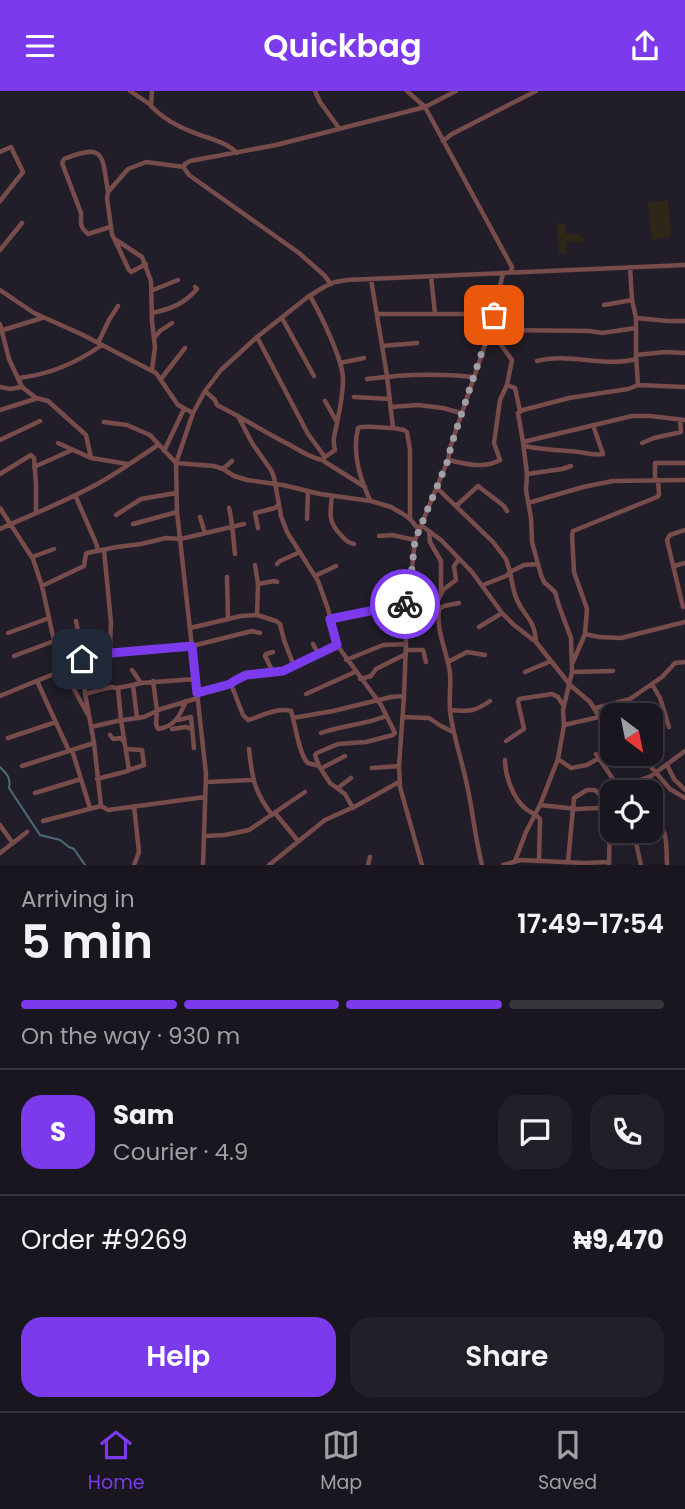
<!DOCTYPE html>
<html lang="en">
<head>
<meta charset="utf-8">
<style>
  body { margin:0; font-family:Poppins,sans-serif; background:#231f28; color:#f1f3f6; height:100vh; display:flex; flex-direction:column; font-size:26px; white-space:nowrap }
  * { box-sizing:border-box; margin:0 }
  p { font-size:23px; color:#9f9fa4 }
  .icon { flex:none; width:38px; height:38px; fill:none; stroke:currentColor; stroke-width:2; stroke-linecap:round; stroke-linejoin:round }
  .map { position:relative; height:774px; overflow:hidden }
  .panel { display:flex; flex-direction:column; background:#1a161f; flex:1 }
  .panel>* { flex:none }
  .needle { width:46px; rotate:148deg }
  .tools { position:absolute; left:600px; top:612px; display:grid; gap:14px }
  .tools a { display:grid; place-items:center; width:63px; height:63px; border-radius:14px; background:#1a161f; box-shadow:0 7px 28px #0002,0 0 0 2px #38353d; font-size:35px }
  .pin { position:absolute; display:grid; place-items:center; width:60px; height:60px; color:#fff; margin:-30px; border-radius:14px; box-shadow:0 4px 10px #0006 }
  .courier { position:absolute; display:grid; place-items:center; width:70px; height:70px; margin:-35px; border:5px solid #7c3aed; border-radius:50%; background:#fff; color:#222; box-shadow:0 2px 9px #0007 }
  .overview em { font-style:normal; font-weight:600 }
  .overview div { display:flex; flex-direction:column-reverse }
  .overview { display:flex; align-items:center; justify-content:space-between; height:119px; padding:0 21px }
  h1 { font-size:46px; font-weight:600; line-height:52px }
  .bar { display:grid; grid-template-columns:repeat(4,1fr); gap:10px 7px; align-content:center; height:84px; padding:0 21px }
  .bar i { height:9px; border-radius:5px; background:#38353d }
  .bar .active { background:#7c3aed }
  .bar p { grid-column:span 4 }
  .line { display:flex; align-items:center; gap:18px; padding:0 21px; border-top:2px solid #38353d }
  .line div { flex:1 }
  .round { display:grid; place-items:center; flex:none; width:74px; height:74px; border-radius:21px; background:#231f28 }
  .cta { display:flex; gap:14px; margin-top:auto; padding:14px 21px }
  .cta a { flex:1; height:80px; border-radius:21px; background:#7c3aed; color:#fff; font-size:28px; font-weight:600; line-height:80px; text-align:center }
  .cta a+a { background:#231f28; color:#f1f3f6 }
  header { display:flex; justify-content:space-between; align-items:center; height:91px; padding:0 21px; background:#7c3aed; color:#fff; font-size:32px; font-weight:600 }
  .menu { display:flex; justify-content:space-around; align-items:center; height:98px; border-top:2px solid #38353d; background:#1a161f; font-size:19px; color:#9f9fa4 }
  .menu a { display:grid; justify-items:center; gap:4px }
  .menu .active { color:#7c3aed }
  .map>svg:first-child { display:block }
  .industrial { fill:#2e2616 }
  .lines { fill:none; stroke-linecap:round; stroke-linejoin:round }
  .stream { stroke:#4e6a7b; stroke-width:2 }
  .minor { stroke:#774c4b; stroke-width:4.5 }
  .done { stroke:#a29fa8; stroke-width:7; stroke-dasharray:0 12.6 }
  .route { stroke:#7c3aed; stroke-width:9 }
</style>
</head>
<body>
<header><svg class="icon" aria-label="menu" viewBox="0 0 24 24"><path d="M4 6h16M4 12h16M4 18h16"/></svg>Quickbag<svg class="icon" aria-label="share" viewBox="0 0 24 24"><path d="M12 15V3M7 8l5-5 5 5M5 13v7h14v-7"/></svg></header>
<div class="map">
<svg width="685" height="774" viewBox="0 0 685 774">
  <rect width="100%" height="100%" fill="#221e29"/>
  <path class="industrial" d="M 668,109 L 671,145 L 652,149 L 648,112 Z
    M 557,132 L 565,133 L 566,143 L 579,143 L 580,146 L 584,145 L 584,152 L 567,151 L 566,162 L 559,162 Z"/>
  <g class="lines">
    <path class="stream" d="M 0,676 C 7,683 11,687 9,697 L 40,744 L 60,749 L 69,756 L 74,758 L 85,774"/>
    <path class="minor" d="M 130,0 L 151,14
      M 152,0 L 151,15 C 167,32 190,41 212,48 C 222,52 229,54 237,62
      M 315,0 L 320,11 L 339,37
      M 407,0 L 425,16 L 512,176 L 511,181
      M 443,50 L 452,43 L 536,0
      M 0,61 L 11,56 L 23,81 L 0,110
      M 108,101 C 102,65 106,51 64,68 L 62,72 L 81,122 L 81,133 L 83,138 L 88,143 L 110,136
      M 116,149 L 142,166 L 151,190 L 152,230 L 155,256 L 152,279
      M 0,159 L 22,132
      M 146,173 L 131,181 L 129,179 L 112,143 L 107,107 L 108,101 L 128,78 L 146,71 L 184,76
      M 630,176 L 632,209 L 636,227
      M 431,185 L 435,223
      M 371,188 L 387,285 L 393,337 L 404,339 L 407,341 L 410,359 L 410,428
      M 331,193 L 324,184 L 299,162 L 189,84 L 184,77 L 185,73 L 190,70 L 276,54 L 425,16 L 456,0
      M 0,199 L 34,222 L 81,243 L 156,282 L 178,314 L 193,322
      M 153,199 L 178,189
      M 310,205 C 320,222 343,269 343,288 C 343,302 340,318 337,332 C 335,343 332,348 335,359 L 325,366
      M 604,214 L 632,209
      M 152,222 C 171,218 184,213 197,198 L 195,196
      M 377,223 L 475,223 L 494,224
      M 282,227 L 314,285
      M 0,233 L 9,268 L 22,296 L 36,307 L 48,310 L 86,344 L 91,367
      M 491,236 L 497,239 L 590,240 L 602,242 L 636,237
      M 3,239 L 42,227
      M 155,246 L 160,240 L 172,232
      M 257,246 L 308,343 L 325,366 L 322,369 L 365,396
      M 98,252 L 109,229 L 118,215
      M 382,255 L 417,252
      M 636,264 L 636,227 L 668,230 L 685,230
      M 537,270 C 569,261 603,277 636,268
      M 340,272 L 364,267
      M 19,287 C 51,283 76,272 102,254
      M 161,288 L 185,257
      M 367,288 C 404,283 437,282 474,286
      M 507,294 L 515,297 L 520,320
      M 638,294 L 636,264 L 665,261 L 685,262
      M 0,296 L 10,298 L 22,296
      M 205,300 L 215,309 L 217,314 C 241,326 263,340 286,352 C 298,358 308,366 322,369
      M 354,306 L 390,308
      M 325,310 L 337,331
      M 391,316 L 418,314 L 443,317 L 461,322
      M 0,319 L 35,308
      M 238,325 L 252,352 L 271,379 L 274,386 L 281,425 L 287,441 L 318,490 L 328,518 L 337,554 L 381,614 L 395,642 L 393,644 L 366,651 L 338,653 L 317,662 L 315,664 L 319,675
      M 104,331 L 127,334 L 150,344 L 176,372 L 214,375 L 223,378 L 234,385 L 247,389 L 283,394 L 320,403 L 371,410 L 391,416 L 403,423 L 410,428 L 420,440
      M 0,349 L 40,330
      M 523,351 L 518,322 L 523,319 L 569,307 L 628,298 L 638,294 L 685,296
      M 58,352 L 91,367 L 128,373
      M 642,352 L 654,347 L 681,341 L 680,329
      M 524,355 C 539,358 554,359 569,360 C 582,360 589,365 603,363 L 593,334
      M 164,360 L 184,318
      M 448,369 C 465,373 485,378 500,369 L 494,352 L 495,345 L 500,309 L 507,294 L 512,269 C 504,259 499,249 490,240
      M 34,376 L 72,359
      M 223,378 L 232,370
      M 0,383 L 31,364 L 34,367 L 36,393 L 36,422
      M 527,383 L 562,378 L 571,375
      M 655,389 L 655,372 L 685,372
      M 437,397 L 493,451 L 506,468 L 510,481 L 524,474 L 538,473
      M 75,404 L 96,452 L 98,459
      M 332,405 C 330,421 328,431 340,443 C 345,448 346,451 354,453
      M 370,409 C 359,386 352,362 358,337 C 365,334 384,337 393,337
      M 528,412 L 583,396 L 613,390 L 685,389
      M 456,415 L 478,395 L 504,415 L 507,420
      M 0,417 L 33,468 L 42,495 L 54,550 L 63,578 L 88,624
      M 229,417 C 233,433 233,447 235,463
      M 116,424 L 141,408 L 176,402
      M 200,426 L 205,442
      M 307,428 L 308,401
      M 133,433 L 177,421
      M 422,435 L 441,449 L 472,481 L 502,522 L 514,534 L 536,551 L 570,594 L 590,611 L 602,630 L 612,641
      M 258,437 L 255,422 L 275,417 L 278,414
      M 0,438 C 33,423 67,410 99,392 C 119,381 138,367 158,354
      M 429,440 L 430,451 L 441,470 L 441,503 L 435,515 L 439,518
      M 379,445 L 392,444 L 415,449
      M 104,459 L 111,532 L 110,554 L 111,562
      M 32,466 L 54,458
      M 277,473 L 280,470 L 300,461
      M 255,474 L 258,493 L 257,524
      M 674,475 L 685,472
      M 315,485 L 336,475
      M 227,486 L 228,528
      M 258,493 L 274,490 L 277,491
      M 483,494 L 506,485 L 510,481 C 512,490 513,500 517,509 C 525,527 534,527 536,550
      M 42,495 L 84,475 L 86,463 L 87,462 L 117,456 L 141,453 L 166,447 L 180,448 L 189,446 L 244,433
      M 441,503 L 443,499 L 456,489 L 454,475 L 459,468
      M 459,512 L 444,515 L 439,518 C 436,541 447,560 450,582 C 451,594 449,607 450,620 C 453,645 462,669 467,694 C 473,721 475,747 482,774
      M 683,516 L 667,449 L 670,444 L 685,439
      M 330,528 L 408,512
      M 76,530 L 83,567 L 85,602 L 94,652 L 101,715
      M 479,536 L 502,522
      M 190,537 L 241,525 L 257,524 L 276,530 L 280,533 L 284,549 L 294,575
      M 8,542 L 49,527
      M 585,543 L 599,546 L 621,547 L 685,531
      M 313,553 L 319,564
      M 406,559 L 423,559 L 426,571
      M 14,565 L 54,550
      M 83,567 L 111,562 L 192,555 L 252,540 L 260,542
      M 346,569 L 383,554 L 406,553
      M 448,571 L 467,561 L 485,564
      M 573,571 L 585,543 L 587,518 L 574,481 L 572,444 L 573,440 L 657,406 L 659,404 L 658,389
      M 132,579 L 141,592 L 195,588
      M 273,581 L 265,565 L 266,563 L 273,561
      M 525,581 L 551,570
      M 572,581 L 613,580
      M 360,588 L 371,585 L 376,578 L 406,563
      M 37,590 L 69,660
      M 153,590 L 157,619 L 156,633 L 158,638 C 174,636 180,625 186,610
      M 231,593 L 243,624 L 248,629 C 262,625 277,616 291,620 C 295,631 299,665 308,672 C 310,673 317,674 319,675 L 330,692 L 345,703 L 353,717
      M 652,593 L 660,607 L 669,636
      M 197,602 L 231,593 L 238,587 L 250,583 L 283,580 L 337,554
      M 85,603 L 111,596 L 117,597 L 133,594
      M 306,603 L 355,581
      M 0,605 L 83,571
      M 596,617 L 630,608 L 662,586 L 675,572 L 685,571
      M 450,619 C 470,620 472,622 490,610
      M 403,626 L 429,627 L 441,635 L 453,641
      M 137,627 L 133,594 L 141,592
      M 293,627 L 333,620 L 391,606 L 404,605
      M 178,629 L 191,626 L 194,657
      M 564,634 L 599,626
      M 91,636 L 117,630 L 144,626 L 161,618 L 198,607
      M 172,638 L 186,636 L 192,638
      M 321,642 C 342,634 365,634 386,625
      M 110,644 L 113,648 L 121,647 L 124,651
      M 8,647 L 56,631
      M 506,650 L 524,638 L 518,611 L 519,608 L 552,603 L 558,606 L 563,614
      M 126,658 L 142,659 L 144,674 L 129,679
      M 249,658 C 252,687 254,700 272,724
      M 72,659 L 90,717
      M 596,663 L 615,691 L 621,696 L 651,685 L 685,660
      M 640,663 L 670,698 L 685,707
      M 558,668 L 571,677 L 587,674 L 599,667
      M 505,669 C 505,684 513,708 526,718 C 531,722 536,723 540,728 L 539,770
      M 667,674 L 674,688 L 685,699
      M 22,675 L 94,652
      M 322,677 L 345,665
      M 372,677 L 399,675
      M 97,688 L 128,680 L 129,679 L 121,629 L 118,597
      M 206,691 L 252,689
      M 630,694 L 633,702
      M 338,697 L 351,687
      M 35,702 L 81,688
      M 540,714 L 577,718 L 598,717 L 612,719
      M 134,715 L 139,761 L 134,774
      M 275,722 L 298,750
      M 651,723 C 669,739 666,752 667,774
      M 43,730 L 101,715 L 108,719 L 205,706
      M 0,734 L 12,751
      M 204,745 L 225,744 L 249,739 L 305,701
      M 609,752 L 636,752 L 641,774
      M 0,762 L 27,741
      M 515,770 L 526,741 L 540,714 L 558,668 L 564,634 L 563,619 L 572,581 L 571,547 L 559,515 L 555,501 L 544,491 L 541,484 L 532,451 L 531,427 L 526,399 L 527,383 L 523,351 L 632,325 L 650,325 L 685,329
      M 568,771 L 574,707 L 587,699 L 595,699 L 605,709 L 609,718
      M 609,773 L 610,731 L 612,724
      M 203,774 L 206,683 L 177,421 L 176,372 L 193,322 L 205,300 L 221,279 L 257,246 L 309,205 L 324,196 L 335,191 L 347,189 L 685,174
      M 269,774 L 325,729 L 356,715 L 399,691
      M 368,774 L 370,766
      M 422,774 L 400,696 L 399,675 L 404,605 L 407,526 L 415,449 L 448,369 L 451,354 L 491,236 L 503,182
      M 503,774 L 521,769 L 584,772 L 609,771"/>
  </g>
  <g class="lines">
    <path class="done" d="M 405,513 L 408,513 L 415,449 L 448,369 L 451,355 L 494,224"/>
    <path class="route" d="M 82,568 L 111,562 L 192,555 L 197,602 L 230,593 L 236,589 L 246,584 L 283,580 L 337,554 L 330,528 L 405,513"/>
  </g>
</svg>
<div class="tools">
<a><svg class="needle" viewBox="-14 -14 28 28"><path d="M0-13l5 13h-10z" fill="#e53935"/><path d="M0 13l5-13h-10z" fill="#9f9fa4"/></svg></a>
<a><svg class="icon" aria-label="locate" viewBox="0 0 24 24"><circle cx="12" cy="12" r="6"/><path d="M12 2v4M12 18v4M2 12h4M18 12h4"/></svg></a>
</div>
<div class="pin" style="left:494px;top:224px;background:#ea580c"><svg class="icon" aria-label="bag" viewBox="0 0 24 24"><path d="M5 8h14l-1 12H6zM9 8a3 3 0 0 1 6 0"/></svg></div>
<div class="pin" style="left:82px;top:568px;background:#1f2937"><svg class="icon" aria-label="home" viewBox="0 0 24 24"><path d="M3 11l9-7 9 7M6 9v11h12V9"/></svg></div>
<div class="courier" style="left:405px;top:513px"><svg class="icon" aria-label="bike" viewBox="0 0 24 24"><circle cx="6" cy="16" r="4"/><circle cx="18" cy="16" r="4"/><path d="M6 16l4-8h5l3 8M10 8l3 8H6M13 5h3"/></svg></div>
</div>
<section class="panel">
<div class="overview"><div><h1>5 min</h1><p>Arriving in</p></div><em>17:49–17:54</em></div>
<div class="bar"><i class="active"></i><i class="active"></i><i class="active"></i><i></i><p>On the way · 930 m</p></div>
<div class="line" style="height:126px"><b class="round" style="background:#7c3aed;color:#fff">S</b><div><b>Sam</b><p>Courier · 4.9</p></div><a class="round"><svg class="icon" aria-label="chat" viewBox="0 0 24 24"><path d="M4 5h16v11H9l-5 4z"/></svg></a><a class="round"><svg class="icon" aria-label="phone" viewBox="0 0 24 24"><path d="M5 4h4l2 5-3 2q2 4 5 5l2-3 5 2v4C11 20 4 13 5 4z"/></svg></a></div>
<div class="line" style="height:91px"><div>Order #9269</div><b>₦9,470</b></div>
<div class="cta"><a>Help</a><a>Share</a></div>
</section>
<nav class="menu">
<a class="active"><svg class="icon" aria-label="home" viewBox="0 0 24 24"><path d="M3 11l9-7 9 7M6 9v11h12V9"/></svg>Home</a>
<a><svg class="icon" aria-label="map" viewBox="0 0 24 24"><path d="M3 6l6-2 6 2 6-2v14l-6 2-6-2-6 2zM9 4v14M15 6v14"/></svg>Map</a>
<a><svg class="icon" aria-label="saved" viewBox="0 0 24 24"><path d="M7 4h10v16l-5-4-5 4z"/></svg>Saved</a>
</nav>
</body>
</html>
